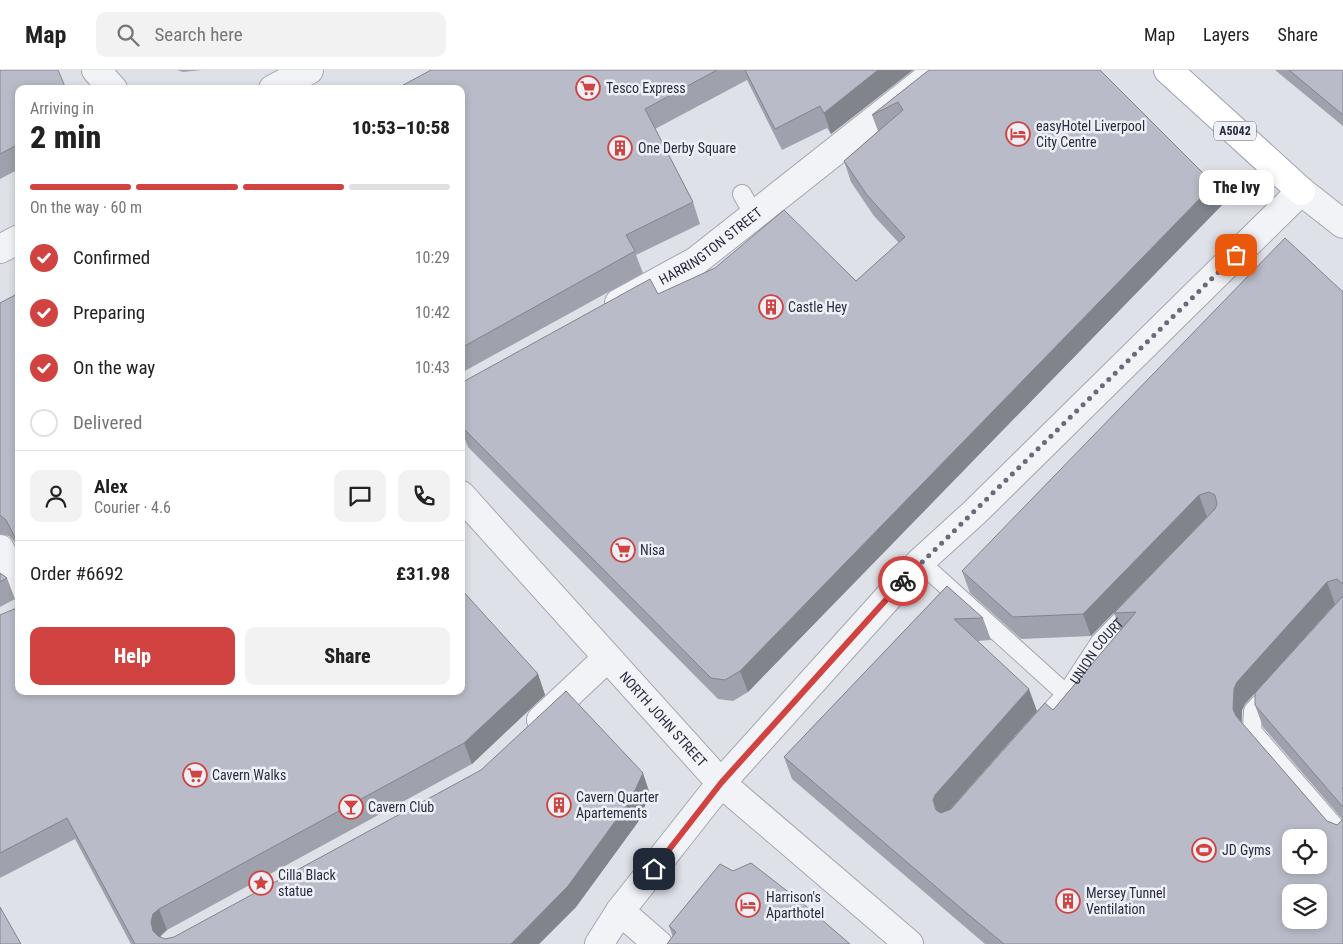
<!DOCTYPE html>
<html lang="en">
<head>
<meta charset="utf-8">
<style>
  body { margin:0; font-family:"Roboto Condensed",sans-serif; background:#f2f2f2; color:#222; height:100vh; display:flex; flex-direction:column; font-size:19px; white-space:nowrap }
  * { box-sizing:border-box; margin:0 }
  p { font-size:16px; color:#767676 }
  .icon { flex:none; width:28px; height:28px; fill:none; stroke:currentColor; stroke-width:2; stroke-linecap:round; stroke-linejoin:round }
  .map { position:relative; flex:1; overflow:hidden }
  .panel { position:absolute; left:15px; top:15px; width:450px; height:610px; display:flex; flex-direction:column; background:#fff; border-radius:10px; box-shadow:0 2px 8px #0003 }
  .panel>* { flex:none }
  .fabs { position:absolute; left:1282px; top:759px; display:grid; gap:10px }
  .fabs a { display:grid; place-items:center; width:45px; height:45px; border-radius:10px; background:#fff; box-shadow:0 2px 8px #0003; font-size:25px }
  .pin { position:absolute; display:grid; place-items:center; width:42px; height:42px; color:#fff; margin:-21px; border-radius:10px; box-shadow:0 2px 8px #0006 }
  .courier { position:absolute; display:grid; place-items:center; width:50px; height:50px; margin:-25px; border:4px solid #d04341; border-radius:50%; background:#fff; color:#222; box-shadow:0 1px 6px #0007 }
  .bubble { position:absolute; height:35px; border-radius:10px; background:#fff; box-shadow:0 2px 8px #0003; font-size:16px; font-weight:800; line-height:35px; text-align:center }
  .overview em { font-style:normal; font-weight:800 }
  .overview div { display:flex; flex-direction:column-reverse }
  .overview { display:flex; align-items:center; justify-content:space-between; height:85px; padding:0 15px }
  h1 { font-size:32px; font-weight:800; line-height:38px }
  .bar { display:grid; grid-template-columns:repeat(4,1fr); gap:8px 5px; align-content:center; height:60px; padding:0 15px }
  .bar i { height:6px; border-radius:4px; background:#e0e0e0 }
  .bar .current { background:#d04341 }
  .bar p { grid-column:span 4 }
  .line { display:flex; align-items:center; gap:12px; padding:0 15px; border-top:1px solid #e0e0e0 }
  .line div { flex:1 }
  .round { display:grid; place-items:center; flex:none; width:52px; height:52px; border-radius:10px; background:#f2f2f2 }
  ol { padding:0 15px; list-style:none }
  li { display:flex; align-items:center; gap:15px; height:55px }
  li p { margin-inline-start:auto }
  li .icon { padding:5px; border-radius:50%; background:#d04341; color:#fff; stroke-width:4 }
  li:last-child { color:#767676 }
  li i { width:28px; height:28px; border:2px solid #e0e0e0; border-radius:50% }
  .action { display:flex; gap:10px; margin-top:auto; padding:10px 15px }
  .action a { flex:1; height:58px; border-radius:10px; background:#d04341; color:#fff; font-size:20px; font-weight:800; line-height:58px; text-align:center }
  .action a+a { background:#f2f2f2; color:#222 }
  header { display:flex; align-items:center; gap:30px; box-sizing:border-box; height:70px; padding:0 25px; background:#fff; border-bottom:1px solid #e0e0e0 }
  header strong { font-size:24px }
  nav { display:flex; gap:28px; margin-inline-start:auto; font-size:18px }
  .search { width:350px; height:45px; background:#f2f2f2; display:flex; align-items:center; gap:12px; box-sizing:border-box; padding:0 18px; border-radius:10px; color:#767676; font-size:19px }
  .map>svg:first-child { display:block }
  .lines { fill:none; stroke-linecap:round; stroke-linejoin:round }
  .service-casing { stroke:#a4a7b2; stroke-width:20 }
  .pedestrian-casing { stroke:#a4a7b2; stroke-width:30 }
  .minor-casing { stroke:#a4a7b2; stroke-width:30 }
  .tertiary-casing { stroke:#a4a7b2; stroke-width:30 }
  .primary-casing { stroke:#9ea3b4; stroke-width:30 }
  .service { stroke:#f2f3f7; stroke-width:18 }
  .pedestrian { stroke:#f2f3f7; stroke-width:28 }
  .minor { stroke:#f2f3f7; stroke-width:28 }
  .tertiary { stroke:#f2f3f7; stroke-width:28 }
  .primary { stroke:#fff; stroke-width:28 }
  .wall { fill:#9fa2ac; fill-rule:evenodd }
  .shaded-wall { fill:#82848c }
  .building { fill:#b9bcc8; stroke:#82848c; fill-rule:evenodd }
  .done { stroke:#686b7b; stroke-width:5; stroke-dasharray:0 9 }
  .route { stroke:#d04341; stroke-width:6 }
  .labels { text-anchor:middle; stroke-width:5; stroke-linejoin:round; paint-order:stroke }
  .shield { fill:#eef0f6; stroke:#636777; stroke-width:1 }
  .shield-label { font-size:12px; font-weight:bold; fill:#282c40 }
  .poi-label { font-size:14px; fill:#282c40; stroke:#eef0f6; text-anchor:start }
  .street-label { font-size:14px; fill:#282c40; stroke:#eef0f6 }
</style>
</head>
<body>
<header>
<strong>Map</strong>
<div class="search"><svg class="icon" aria-label="search" viewBox="0 0 24 24"><circle cx="10" cy="10" r="6"/><path d="M15 15l6 6"/></svg>Search here</div>
<nav><a>Map</a><a>Layers</a><a>Share</a></nav>
</header>
<div class="map">
<svg width="1343" height="874" viewBox="0 0 1343 874">
  <rect width="100%" height="100%" fill="#dfe1e8"/>
  <g class="lines">
    <g class="service-casing">
      <g id="service">
        <path d="M 742,124 L 754,145"/>
        <path d="M 920,492 L 1066,624"/>
        <path d="M 1271,622 L 1253,641 L 1252,661 L 1343,766"/>
        <path id="s1" d="M 1037,656 L 1066,624 L 1100,572 L 1134,537"/>
      </g>
    </g>
    <g class="pedestrian-casing">
      <path id="pedestrian" d="M 96,0 L 113,19
        M 1301,121 L 1343,154
        M 0,179 L 19,169
        M 0,479 L 19,515
        M 541,650 L 607,588"/>
    </g>
    <g class="minor-casing">
      <g id="minor">
        <path id="s2" d="M 619,233 L 696,191 L 938,0"/>
        <path d="M 721,713 L 909,874"/>
        <path d="M 620,841 L 658,874"/>
      </g>
    </g>
    <g class="tertiary-casing">
      <g id="tertiary">
        <path d="M 273,19 L 309,0"/>
        <path id="s3" d="M 461,425 L 721,713"/>
        <path d="M 599,874 L 620,841 L 721,713 L 920,492 L 974,443 L 1301,121"/>
      </g>
    </g>
    <g class="primary-casing">
      <path id="primary" d="M 1168,0 L 1301,121"/>
    </g>
    <use href="#service" class="service"/>
    <use href="#pedestrian" class="pedestrian"/>
    <use href="#minor" class="minor"/>
    <use href="#tertiary" class="tertiary"/>
    <use href="#primary" class="primary"/>
  </g>
  <path class="wall" d="M 0,0 L 19,19 L 19,99 L 0,109 Z
    M 177,0 L 202,0 L 183,2 Z
    M 431,0 L 913,0 L 831,64 L 827,58 L 782,80 L 747,10 L 655,59 L 693,132 L 700,154 L 636,185 L 643,203 L 461,303 L 461,19 Z
    M 929,0 L 1214,114 L 1222,135 L 748,622 L 733,631 L 718,629 L 468,377 L 461,359 L 461,313 L 658,224 L 856,211 L 899,173 L 874,146 L 851,112 L 844,91 L 878,61 L 872,45 Z
    M 1275,0 L 1343,0 L 1343,56 Z
    M 1343,222 L 1343,874 L 985,874 L 792,709 L 784,687 L 947,516 L 983,548 L 991,570 L 977,571 L 1037,641 L 950,740 L 951,739 L 1053,640 L 1120,561 L 1114,543 L 1208,446 L 1091,566 L 1021,569 L 970,523 L 962,501 ZM 1336,533 L 1255,635 L 1263,657 L 1343,750 L 1337,755 L 1327,751 L 1242,653 L 1242,640 L 1245,634 Z
    M 19,223 L 19,481 L 14,471 L 9,466 L 0,464 L 0,233 Z
    M 0,503 L 7,508 L 15,529 L 0,537 Z
    M 0,545 L 538,604 L 545,625 L 472,694 L 167,860 L 160,867 L 165,869 L 174,867 L 650,724 L 638,752 L 576,837 L 539,874 L 131,874 L 75,769 L 0,808 Z
    M 669,856 L 850,874 L 673,867 Z"/>
  <path class="shaded-wall" d="M 878,0 L 913,0 L 831,64 L 824,43 Z
    M 1214,114 L 1222,135 L 748,622 L 740,601 Z
    M 1199,425 L 1207,447 L 1091,566 L 1083,544 Z
    M 1327,512 L 1335,534 L 1245,634 L 1242,640 L 1241,660 L 1233,639 L 1234,619 L 1237,612 Z
    M 538,604 L 545,625 L 472,694 L 464,673 Z
    M 1029,619 L 1037,641 L 943,747 L 941,752 L 933,730 L 935,725 Z
    M 643,703 L 650,724 L 638,752 L 576,837 L 539,874 L 511,874 Z
    M 159,839 L 167,860 L 161,865 L 158,873 L 153,861 L 151,852 L 153,844 Z"/>
  <path class="building" d="M 0,0 L 58,0 L 66,19 L 19,19 L 19,74 L 0,84 Z
    M 431,0 L 717,0 L 645,39 L 693,132 L 626,165 L 635,181 L 461,278 L 461,19 L 396,19 Z
    M 745,0 L 878,0 L 824,43 L 820,36 L 775,59 Z
    M 929,0 L 1100,0 L 1214,114 L 740,601 L 725,610 L 711,608 L 461,356 L 461,313 L 650,209 L 658,224 L 715,198 L 784,140 L 856,211 L 905,167 L 867,125 L 844,91 L 903,40 L 898,32 L 872,45 Z
    M 1289,0 L 1343,0 L 1343,45 Z
    M 1285,168 L 1343,222 L 1343,514 L 1337,509 L 1327,512 L 1237,612 L 1234,619 L 1233,639 L 1236,646 L 1327,751 L 1337,755 L 1343,749 L 1343,874 L 1004,874 L 963,840 L 784,687 L 947,516 L 983,548 L 954,549 L 1029,619 L 935,725 L 933,730 L 936,740 L 941,743 L 951,739 L 1045,633 L 1053,640 L 1136,542 L 1114,543 L 1215,439 L 1217,434 L 1215,425 L 1209,422 L 1199,425 L 1083,544 L 1013,547 L 962,501 ZM 1291,768 L 1319,768 L 1319,795 L 1291,795 ZM 1291,822 L 1319,822 L 1319,850 L 1291,850 Z
    M 19,223 L 19,475 L 6,450 L 0,445 L 0,233 Z
    M 0,503 L 7,508 L 0,512 Z
    M 461,519 L 538,604 L 464,673 L 159,839 L 153,844 L 151,852 L 153,861 L 158,866 L 165,869 L 174,867 L 481,700 L 566,621 L 643,703 L 630,731 L 568,816 L 511,874 L 135,874 L 67,748 L 0,783 L 0,545 L 19,537 L 19,621 L 461,621 Z
    M 1343,526 L 1343,717 L 1342,719 L 1343,719 L 1343,737 L 1255,635 L 1255,623 Z
    M 751,793 L 800,831 L 850,874 L 667,874 L 676,862 L 669,856 L 720,794 L 733,801 Z
    M 0,837 L 21,874 L 0,874 Z"/>
  <g class="lines">
    <path class="done" d="M 903,511 L 1236,185"/>
    <path class="route" d="M 654,799 L 721,713 L 903,511"/>
  </g>
  <defs>
    <g id="supermarket-ring" transform="scale(1.25)"><circle r="9.5" fill="#eef0f6" stroke="#d04341" stroke-width="1.5"/><path d="M-6-5.5h2.5l.6 2H6L4.5 2H-2.5L-4.4-4H-6ZM-1.5 3.2a1.3 1.3 0 1 0 .1 0ZM3 3.2a1.3 1.3 0 1 0 .1 0Z" fill="#d04341"/></g>
    <g id="hotel-ring" transform="scale(1.25)"><circle r="9.5" fill="#eef0f6" stroke="#d04341" stroke-width="1.5"/><path d="M-6-4.5h1.5V1H6V5H4.5V3h-9V5H-6ZM-4 0a1.8 1.8 0 1 1 3.6 0ZM.5 0V-2.5h3Q6-2.5 6 0Z" fill="#d04341"/></g>
    <g id="building-ring" transform="scale(1.25)"><circle r="9.5" fill="#eef0f6" stroke="#d04341" stroke-width="1.5"/><path d="M-4-6H4V6H1V3H-1V6H-4ZM-2.5-4.3h1.7v1.8h-1.7ZM.8-4.3h1.7v1.8H.8ZM-2.5-1h1.7V.8h-1.7ZM.8-1h1.7V.8H.8Z" fill="#d04341"/></g>
    <g id="bar-ring" transform="scale(1.25)"><circle r="9.5" fill="#eef0f6" stroke="#d04341" stroke-width="1.5"/><path d="M-6-5H6L.8 .8V4.5H3.5V6h-7V4.5H-.8V.8Z" fill="#d04341"/></g>
    <g id="stadium-ring" transform="scale(1.25)"><circle r="9.5" fill="#eef0f6" stroke="#d04341" stroke-width="1.5"/><path d="M0-5a6.5 5 0 1 0 0 10a6.5 5 0 1 0 0-10ZM-3.5-1.8h7v3.6h-7Z" fill="#d04341"/></g>
    <g id="sight-ring" transform="scale(1.25)"><circle r="9.5" fill="#eef0f6" stroke="#d04341" stroke-width="1.5"/><path d="M0-6L1.8-2.2L6-1.7L2.9 1.2L3.7 5.4L0 3.3L-3.7 5.4L-2.9 1.2L-6-1.7L-1.8-2.2Z" fill="#d04341"/></g>
  </defs>
  <g fill-rule="evenodd">
    <use href="#supermarket-ring" x="588" y="18"/>
    <use href="#hotel-ring" x="1018" y="64"/>
    <use href="#building-ring" x="620" y="78"/>
    <use href="#building-ring" x="771" y="237"/>
    <use href="#supermarket-ring" x="623" y="480"/>
    <use href="#supermarket-ring" x="195" y="705"/>
    <use href="#building-ring" x="559" y="735"/>
    <use href="#bar-ring" x="351" y="737"/>
    <use href="#stadium-ring" x="1204" y="780"/>
    <use href="#sight-ring" x="261" y="813"/>
    <use href="#building-ring" x="1068" y="831"/>
    <use href="#hotel-ring" x="748" y="835"/>
  </g>
  <g class="labels">
    <rect class="shield" x="1214" y="51.5" width="42" height="19" rx="4"/>
    <g class="shield-label">
      <text x="1235" y="65">A5042</text>
    </g>
    <g class="poi-label">
      <text x="606" y="23">Tesco Express</text>
      <text x="1036" y="61">easyHotel Liverpool<tspan x="1036" dy="16">City Centre</tspan></text>
      <text x="638" y="83">One Derby Square</text>
      <text x="788" y="242">Castle Hey</text>
      <text x="640" y="485">Nisa</text>
      <text x="212" y="710">Cavern Walks</text>
      <text x="576" y="732">Cavern Quarter<tspan x="576" dy="16">Apartements</tspan></text>
      <text x="368" y="742">Cavern Club</text>
      <text x="1222" y="785">JD Gyms</text>
      <text x="278" y="810">Cilla Black<tspan x="278" dy="16">statue</tspan></text>
      <text x="1086" y="828">Mersey Tunnel<tspan x="1086" dy="16">Ventilation</tspan></text>
      <text x="766" y="832">Harrison's<tspan x="766" dy="16">Aparthotel</tspan></text>
    </g>
    <g class="street-label">
      <text dy="5" stroke="none"><textPath href="#s2" startOffset="108">HARRINGTON STREET</textPath></text>
      <text dy="5" stroke="none"><textPath href="#s1" startOffset="96">UNION COURT</textPath></text>
      <text dy="5" stroke="none"><textPath href="#s3" startOffset="302">NORTH JOHN STREET</textPath></text>
    </g>
  </g>
</svg>
<div class="fabs">
<a><svg class="icon" aria-label="locate" viewBox="0 0 24 24"><circle cx="12" cy="12" r="6"/><path d="M12 2v4M12 18v4M2 12h4M18 12h4"/></svg></a>
<a><svg class="icon" aria-label="layers" viewBox="0 0 24 24"><path d="M12 4l9 5-9 5-9-5zM3 14l9 5 9-5"/></svg></a>
</div>
<div class="pin" style="left:1236px;top:185px;background:#ea580c"><svg class="icon" aria-label="bag" viewBox="0 0 24 24"><path d="M5 8h14l-1 12H6zM9 8a3 3 0 0 1 6 0"/></svg></div>
<div class="pin" style="left:654px;top:799px;background:#1f2937"><svg class="icon" aria-label="home" viewBox="0 0 24 24"><path d="M3 11l9-7 9 7M6 9v11h12V9"/></svg></div>
<div class="courier" style="left:903px;top:511px"><svg class="icon" aria-label="bike" viewBox="0 0 24 24"><circle cx="6" cy="16" r="4"/><circle cx="18" cy="16" r="4"/><path d="M6 16l4-8h5l3 8M10 8l3 8H6M13 5h3"/></svg></div>
<div class="bubble" style="left:1199px;top:100px;width:75px">The Ivy</div>
<section class="panel">
<div class="overview"><div><h1>2 min</h1><p>Arriving in</p></div><em>10:53–10:58</em></div>
<div class="bar"><i class="current"></i><i class="current"></i><i class="current"></i><i></i><p>On the way · 60 m</p></div>
<ol>
<li><svg class="icon" aria-label="check" viewBox="0 0 24 24"><path d="M5 12l5 5 9-10"/></svg>Confirmed<p>10:29</p></li>
<li><svg class="icon" aria-label="check" viewBox="0 0 24 24"><path d="M5 12l5 5 9-10"/></svg>Preparing<p>10:42</p></li>
<li><svg class="icon" aria-label="check" viewBox="0 0 24 24"><path d="M5 12l5 5 9-10"/></svg>On the way<p>10:43</p></li>
<li><i></i>Delivered</li>
</ol>
<div class="line" style="height:90px"><a class="round"><svg class="icon" aria-label="person" viewBox="0 0 24 24"><circle cx="12" cy="8" r="4"/><path d="M4 21q1-7 8-7t8 7"/></svg></a><div><b>Alex</b><p>Courier · 4.6</p></div><a class="round"><svg class="icon" aria-label="chat" viewBox="0 0 24 24"><path d="M4 5h16v11H9l-5 4z"/></svg></a><a class="round"><svg class="icon" aria-label="phone" viewBox="0 0 24 24"><path d="M5 4h4l2 5-3 2q2 4 5 5l2-3 5 2v4C11 20 4 13 5 4z"/></svg></a></div>
<div class="line" style="height:65px"><div>Order #6692</div><b>£31.98</b></div>
<div class="action"><a>Help</a><a>Share</a></div>
</section>
</div>
</body>
</html>
